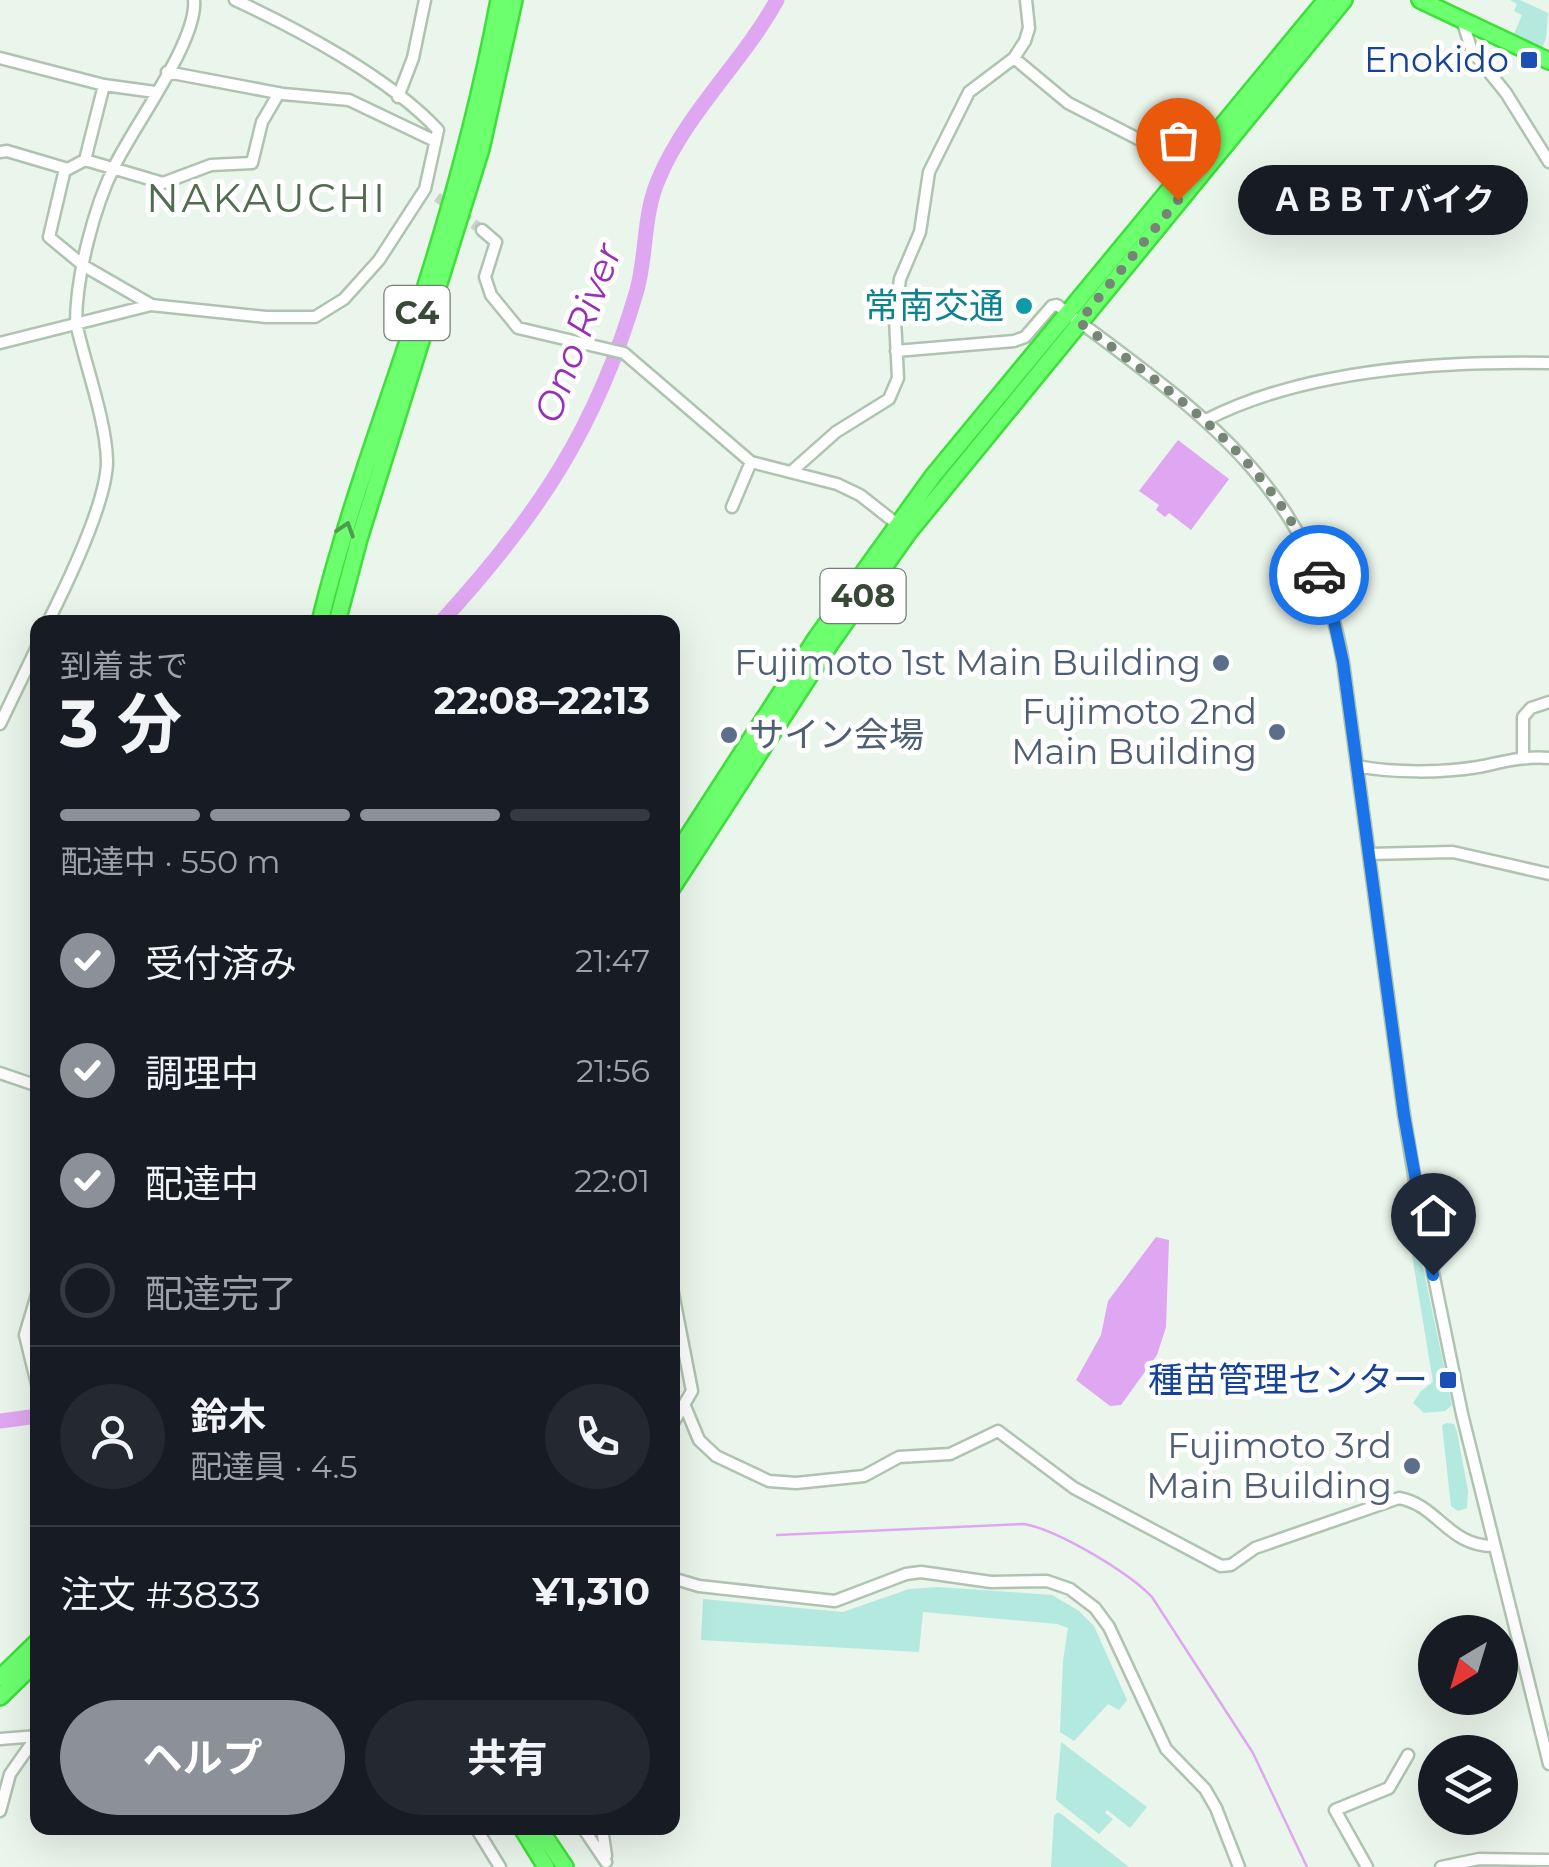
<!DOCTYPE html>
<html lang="ja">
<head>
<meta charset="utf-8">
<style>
  body { margin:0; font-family:Montserrat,"Noto Sans JP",sans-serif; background:#242831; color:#f1f3f6; height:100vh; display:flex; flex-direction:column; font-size:38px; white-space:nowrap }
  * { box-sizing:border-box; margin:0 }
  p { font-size:32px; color:#9ea1a6 }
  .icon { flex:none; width:55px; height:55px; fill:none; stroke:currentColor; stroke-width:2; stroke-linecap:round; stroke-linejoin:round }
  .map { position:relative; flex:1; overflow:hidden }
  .side { position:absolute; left:30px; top:615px; width:650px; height:1220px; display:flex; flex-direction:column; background:#171b24; border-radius:20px; box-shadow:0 10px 40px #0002 }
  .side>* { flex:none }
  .needle { width:65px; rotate:218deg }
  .buttons { position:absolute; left:1418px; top:1615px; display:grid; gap:20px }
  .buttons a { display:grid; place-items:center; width:100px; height:100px; border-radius:50%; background:#171b24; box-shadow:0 10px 40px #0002; font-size:50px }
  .pin { position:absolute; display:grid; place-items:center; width:85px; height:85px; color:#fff; margin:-102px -42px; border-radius:50% 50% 50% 0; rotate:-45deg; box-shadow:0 0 10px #0007 }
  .pin .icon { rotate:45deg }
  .courier { position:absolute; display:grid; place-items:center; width:100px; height:100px; margin:-50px; border:8px solid #1a73e8; border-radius:50%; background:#fff; color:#222; box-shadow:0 2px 12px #0007 }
  .bubble { position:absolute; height:70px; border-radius:35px; background:#171b24; box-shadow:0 10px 40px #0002; font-size:32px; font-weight:700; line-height:70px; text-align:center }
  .headline em { font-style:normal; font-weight:700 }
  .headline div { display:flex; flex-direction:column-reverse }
  .headline { display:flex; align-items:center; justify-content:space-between; height:170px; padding:0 30px }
  h1 { font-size:65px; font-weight:700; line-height:75px }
  .bar { display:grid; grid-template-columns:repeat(4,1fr); gap:15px 10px; align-content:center; height:120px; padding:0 30px }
  .bar i { height:12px; border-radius:8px; background:#363941 }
  .bar .current { background:#8c9099 }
  .bar p { grid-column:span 4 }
  .line { display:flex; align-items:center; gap:25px; padding:0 30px; border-top:2px solid #363941 }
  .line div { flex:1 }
  .round { display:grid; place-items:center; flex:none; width:105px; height:105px; border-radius:52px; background:#242831 }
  ol { padding:0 30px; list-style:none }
  li { display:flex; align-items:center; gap:30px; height:110px }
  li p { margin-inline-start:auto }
  li .icon { padding:10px; border-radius:50%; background:#8c9099; color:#fff; stroke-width:4 }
  li:last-child { color:#9ea1a6 }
  li i { width:55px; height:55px; border:5px solid #363941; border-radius:50% }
  .primary-button { display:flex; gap:20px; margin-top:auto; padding:20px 30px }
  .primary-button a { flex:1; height:115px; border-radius:60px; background:#8c9099; color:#fff; font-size:40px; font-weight:700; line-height:115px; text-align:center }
  .primary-button a+a { background:#242831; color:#f1f3f6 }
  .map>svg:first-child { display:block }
  .green { fill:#b3e9de }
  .water { fill:#dfa7f1 }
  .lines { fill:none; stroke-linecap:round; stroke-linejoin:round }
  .stream { stroke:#dfa7f1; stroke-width:2.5 }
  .river { stroke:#dfa7f1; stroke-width:15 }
  .minor-tunnel { stroke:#c7d3c7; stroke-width:10; stroke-dasharray:10 5; stroke-linecap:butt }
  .minor-casing { stroke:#afc4b0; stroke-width:15 }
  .highway-casing { stroke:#3ddf3a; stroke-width:20 }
  .minor { stroke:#fff; stroke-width:10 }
  .highway { stroke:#6cff6e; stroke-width:15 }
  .oneway { stroke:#509b50 }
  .done { stroke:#778577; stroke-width:10; stroke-dasharray:0 18 }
  .route { stroke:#1a73e8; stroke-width:12 }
  .transit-dot { fill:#1a4fb4; stroke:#fff; stroke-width:4 }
  .culture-dot { fill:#0f9aa8; stroke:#fff; stroke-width:4 }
  .service-dot { fill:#5c6f8a; stroke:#fff; stroke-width:4 }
  .labels { text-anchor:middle; stroke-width:10; stroke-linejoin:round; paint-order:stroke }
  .shield { fill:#fff; stroke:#748074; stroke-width:2.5 }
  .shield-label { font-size:32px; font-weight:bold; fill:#394938 }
  .transit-label { font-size:35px; fill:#164399; stroke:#fff; text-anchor:end }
  .culture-label { font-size:35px; fill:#0d838f; stroke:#fff; text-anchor:end }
  .service-label { font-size:35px; fill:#4e5e75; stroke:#fff; text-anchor:end }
  .water-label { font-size:38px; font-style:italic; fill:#982fb7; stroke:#fff }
  .quarter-label { font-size:40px; letter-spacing:2.5px; fill:#516c4f; stroke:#fff }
</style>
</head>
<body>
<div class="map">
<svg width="1549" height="1867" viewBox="0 0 1549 1867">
  <rect width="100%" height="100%" fill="#eaf5eb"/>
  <path class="green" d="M 1510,0 L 1520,0 L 1548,13 L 1546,38 L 1542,48 L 1514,34 L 1522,15 L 1514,11 L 1517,4 Z
    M 1419,1248 L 1452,1405 L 1445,1411 L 1424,1413 L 1413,1403 L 1421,1391 L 1433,1382 L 1411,1249 Z
    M 1447,1423 L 1454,1424 L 1457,1432 L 1468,1491 L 1467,1508 L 1458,1511 L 1451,1506 L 1442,1425 Z
    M 938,1587 L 1052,1595 L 1079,1611 L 1094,1626 L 1127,1700 L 1119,1710 L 1108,1704 L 1074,1741 L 1060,1732 L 1063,1661 L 1068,1628 L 1057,1624 L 923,1612 L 919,1652 L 701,1640 L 703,1599 L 843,1612 L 909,1589 Z
    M 1061,1742 L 1147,1807 L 1130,1828 L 1107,1810 L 1105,1813 L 1113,1819 L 1099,1834 L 1056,1800 Z
    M 1057,1813 L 1060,1813 L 1129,1867 L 1051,1867 L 1054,1816 Z"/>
  <path class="water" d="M 1178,440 L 1229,479 L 1191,530 L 1169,513 L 1165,517 L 1156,510 L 1159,505 L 1139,491 Z
    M 1156,1237 L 1169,1240 L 1166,1327 L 1157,1355 L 1121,1405 L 1110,1406 L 1076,1380 L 1101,1335 L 1108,1301 Z"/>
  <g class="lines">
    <path class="stream" d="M 777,1535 L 1024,1524 C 1058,1530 1128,1572 1152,1597 L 1253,1753 L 1307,1867"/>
    <path class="river" d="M 441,622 C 537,517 597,428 637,290 C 647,253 643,214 659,178 C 687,112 743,62 777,0
      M 0,1421 L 38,1416"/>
    <path class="minor-tunnel" d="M 437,197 L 482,230"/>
    <g class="minor-casing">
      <path id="minor" d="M 1462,20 L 1472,51 L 1506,93 L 1549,162
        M 0,58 L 104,85 L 155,92
        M 1014,58 L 1068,103 L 1189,165
        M 167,72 L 283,94 L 349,100 L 435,141
        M 398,97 L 413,58 L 425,0
        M 0,152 L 7,151 L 68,169 L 85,160 L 163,183 L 211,165 L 252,163 L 262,122 L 279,93
        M 85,160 L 104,85
        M 65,169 L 49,237 L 84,266 L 150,304
        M 482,230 L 496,242 L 485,277 L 491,295 L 518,328 L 624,353 L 751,462 L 837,484 L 860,495 L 897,524
        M 0,343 L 151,305 L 266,317 L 315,317 L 344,299 L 379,260 L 425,189 L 438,130 C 391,79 298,29 235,0
        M 896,351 L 1014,341 L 1025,337 L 1052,306 L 1057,305 C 1193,407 1312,482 1343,662 L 1404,1115 L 1418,1199 L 1462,1414 L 1549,1764
        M 1206,420 C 1305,369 1439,361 1549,363
        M 791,472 L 836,432 L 889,399 L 898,378 L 895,319 L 900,279 L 920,232 L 929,172 L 969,92 L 1014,58 L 1025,41 L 1029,28 L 1026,0
        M 732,507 L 751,462
        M 48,622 C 67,584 107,502 107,461 C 106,420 85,364 76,323 C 76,276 94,207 115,165 C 135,124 198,40 194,0
        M 0,724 L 38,645
        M 1523,756 L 1523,717 L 1531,708 L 1549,702
        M 1357,766 C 1392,773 1442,773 1478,767 C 1503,762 1522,756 1549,758
        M 1369,854 L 1453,852 L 1549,874
        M 0,1073 L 38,1086
        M 672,1288 L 692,1391 L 672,1425
        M 38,1291 L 25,1335 L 38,1388
        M 684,1404 L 699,1440 L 716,1456 L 769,1481 L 796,1483 L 864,1476 L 899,1457 L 950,1454 L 998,1431 L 1074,1488 L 1221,1566 L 1231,1565 L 1255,1548 L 1399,1498 C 1438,1505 1449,1547 1494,1546
        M 672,1578 L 699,1586 L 835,1601 L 906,1574 L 921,1572 L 991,1582 L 1047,1581 L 1070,1589 L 1095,1608 L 1109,1627 L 1166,1749 L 1205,1789 L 1216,1808 L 1239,1867
        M 0,1739 L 38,1736
        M 0,1811 L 10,1774 L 36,1737
        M 476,1828 L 500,1867
        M 583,1828 L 606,1862
        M 602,1828 L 606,1856
        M 1367,1867 L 1335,1810 L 1389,1788 L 1408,1755
        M 1441,1867 L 1479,1859 L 1549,1860"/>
    </g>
    <g class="highway-casing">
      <path id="highway" d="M 1420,0 L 1549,61
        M 320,622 C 345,519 383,418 416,317 C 450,213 479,108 499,0
        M 337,622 L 359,539 L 481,149 L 514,0
        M 672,861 L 817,637 L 933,476 L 1326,0
        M 672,888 L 830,644 L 908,533 L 1344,0
        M 0,1678 L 38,1641
        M 0,1697 L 38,1660
        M 522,1828 L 546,1867
        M 539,1828 L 565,1867"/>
    </g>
    <use href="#minor" class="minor"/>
    <use href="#highway" class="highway"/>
  </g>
  <defs><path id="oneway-chevron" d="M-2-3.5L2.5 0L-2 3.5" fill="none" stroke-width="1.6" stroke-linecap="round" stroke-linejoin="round" transform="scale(2.5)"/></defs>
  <use class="oneway" href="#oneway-chevron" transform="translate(346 529) rotate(-72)"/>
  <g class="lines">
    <path class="done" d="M 1178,200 L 1079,322 C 1179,399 1267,454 1319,575"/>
    <path class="route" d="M 1319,575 L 1329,599 L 1343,662 L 1404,1115 L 1433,1275"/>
  </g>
  <g class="transit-dot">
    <rect x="1519" y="50" width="20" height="20" rx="5"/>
    <rect x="1438" y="1370" width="20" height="20" rx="5"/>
  </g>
  <circle class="culture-dot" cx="1024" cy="306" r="10"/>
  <g class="service-dot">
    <circle cx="1221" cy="663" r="10"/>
    <circle cx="1277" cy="732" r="10"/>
    <circle cx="729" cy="735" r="10"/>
    <circle cx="1412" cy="1466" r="10"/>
  </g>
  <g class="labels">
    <g class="shield">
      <rect x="384.5" y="286" width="65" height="54" rx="8"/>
      <rect x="820.5" y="569" width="85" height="54" rx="8"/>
    </g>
    <g class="shield-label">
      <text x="417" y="324">C4</text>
      <text x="863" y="607">408</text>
    </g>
    <g class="transit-label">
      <text x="1509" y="72">Enokido</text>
      <text x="1428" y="1392">種苗管理センター</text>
    </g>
    <g class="culture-label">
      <text x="1004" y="318">常南交通</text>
    </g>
    <g class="service-label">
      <text x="1201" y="675">Fujimoto 1st Main Building</text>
      <text x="1257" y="724">Fujimoto 2nd<tspan x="1257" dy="40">Main Building</tspan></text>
      <text x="749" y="747" text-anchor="start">サイン会場</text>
      <text x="1392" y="1458">Fujimoto 3rd<tspan x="1392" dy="40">Main Building</tspan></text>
    </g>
    <g class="water-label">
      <text transform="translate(578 333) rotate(-70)" y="13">Ono River</text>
    </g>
    <g class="quarter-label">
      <text x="267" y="212">NAKAUCHI</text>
    </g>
  </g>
</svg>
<div class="buttons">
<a><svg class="needle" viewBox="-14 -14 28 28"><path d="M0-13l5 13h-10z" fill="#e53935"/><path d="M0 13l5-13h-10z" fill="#9ea1a6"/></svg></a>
<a><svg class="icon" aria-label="layers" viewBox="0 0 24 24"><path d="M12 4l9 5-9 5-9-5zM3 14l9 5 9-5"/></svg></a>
</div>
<div class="pin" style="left:1178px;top:200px;background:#ea580c"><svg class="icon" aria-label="bag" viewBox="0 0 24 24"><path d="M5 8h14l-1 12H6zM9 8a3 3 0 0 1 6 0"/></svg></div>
<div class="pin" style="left:1433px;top:1275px;background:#1f2937"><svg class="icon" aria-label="home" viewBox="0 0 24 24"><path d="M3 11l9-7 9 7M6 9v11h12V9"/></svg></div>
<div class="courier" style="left:1319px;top:575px"><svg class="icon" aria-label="car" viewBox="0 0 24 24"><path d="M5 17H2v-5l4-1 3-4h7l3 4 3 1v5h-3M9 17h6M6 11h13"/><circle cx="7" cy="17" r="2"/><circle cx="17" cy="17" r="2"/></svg></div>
<div class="bubble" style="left:1238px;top:165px;width:290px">ＡＢＢＴバイク</div>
<section class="side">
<div class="headline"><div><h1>3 分</h1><p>到着まで</p></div><em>22:08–22:13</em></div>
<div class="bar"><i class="current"></i><i class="current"></i><i class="current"></i><i></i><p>配達中 · 550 m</p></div>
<ol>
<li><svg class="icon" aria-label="check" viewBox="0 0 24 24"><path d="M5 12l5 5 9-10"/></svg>受付済み<p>21:47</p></li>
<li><svg class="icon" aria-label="check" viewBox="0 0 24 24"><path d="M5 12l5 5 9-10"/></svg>調理中<p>21:56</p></li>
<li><svg class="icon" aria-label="check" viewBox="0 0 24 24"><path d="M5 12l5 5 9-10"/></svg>配達中<p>22:01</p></li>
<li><i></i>配達完了</li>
</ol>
<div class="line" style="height:180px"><a class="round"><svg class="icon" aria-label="person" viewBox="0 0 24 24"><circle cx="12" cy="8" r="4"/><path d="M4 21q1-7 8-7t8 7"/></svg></a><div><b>鈴木</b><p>配達員 · 4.5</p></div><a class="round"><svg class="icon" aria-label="phone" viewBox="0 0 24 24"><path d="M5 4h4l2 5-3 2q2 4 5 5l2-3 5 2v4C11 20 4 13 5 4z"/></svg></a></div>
<div class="line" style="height:130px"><div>注文 #3833</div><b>¥1,310</b></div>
<div class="primary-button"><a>ヘルプ</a><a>共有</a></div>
</section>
</div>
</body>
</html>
